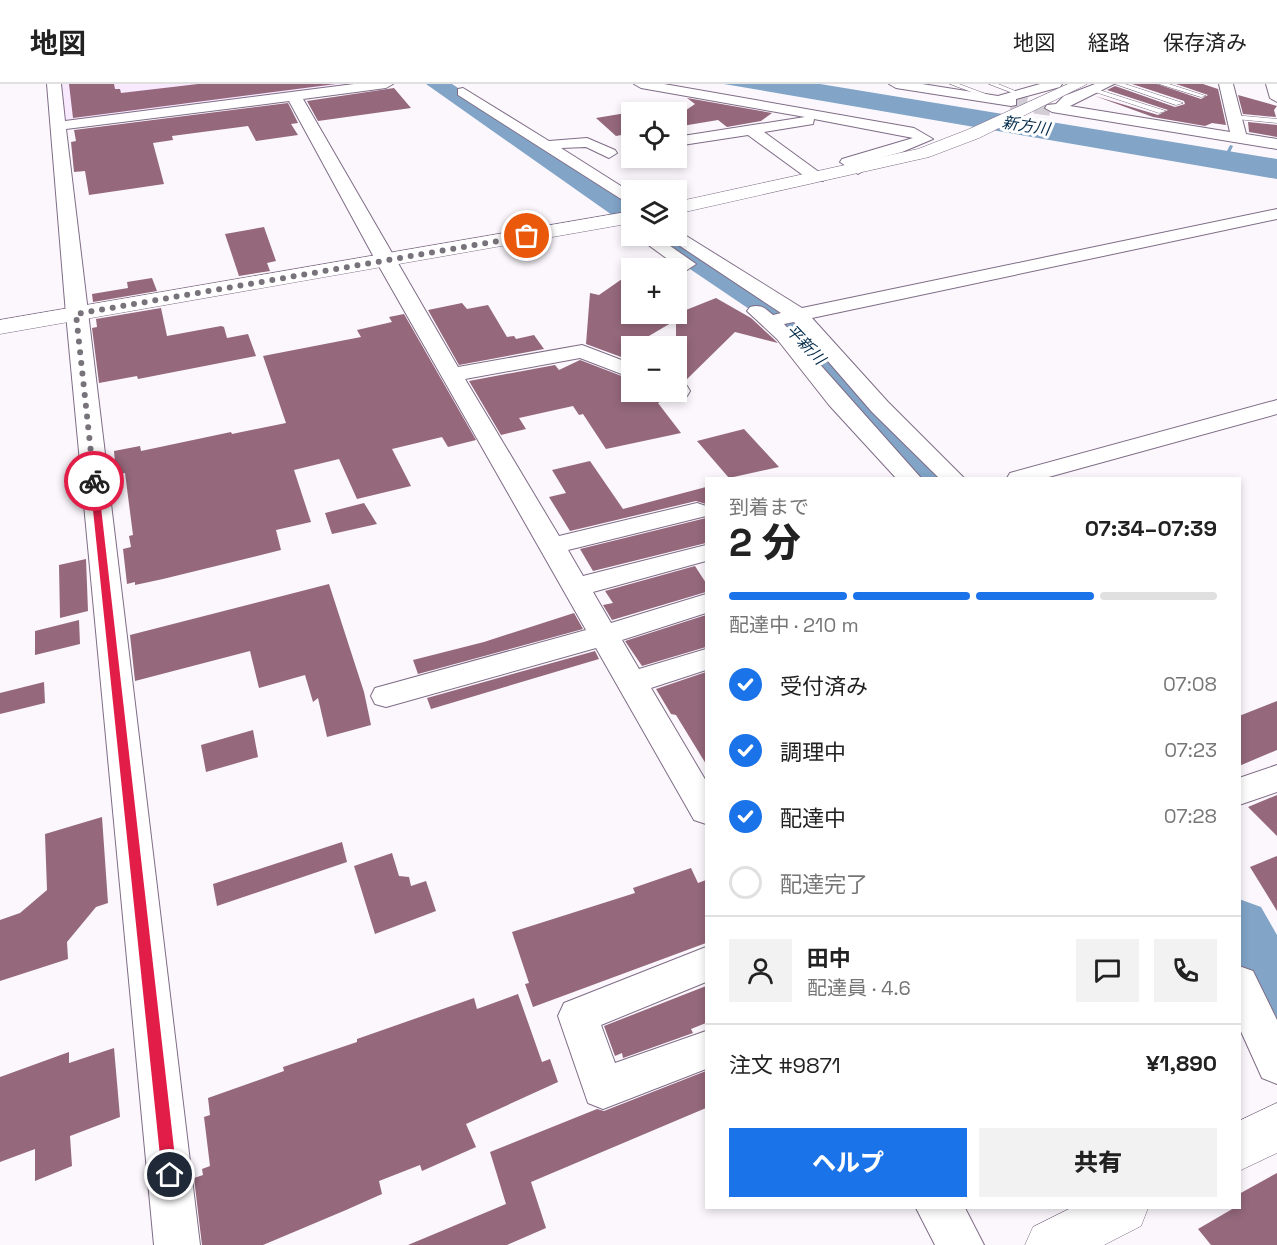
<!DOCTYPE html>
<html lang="ja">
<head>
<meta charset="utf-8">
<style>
  body { margin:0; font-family:"Space Grotesk","Noto Sans JP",sans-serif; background:#f2f2f2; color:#222; height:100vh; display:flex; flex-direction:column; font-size:22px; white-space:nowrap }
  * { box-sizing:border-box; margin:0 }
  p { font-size:20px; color:#767676 }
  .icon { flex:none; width:33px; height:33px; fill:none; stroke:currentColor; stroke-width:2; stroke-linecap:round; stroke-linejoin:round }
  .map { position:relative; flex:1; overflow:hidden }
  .panel { position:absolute; left:705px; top:393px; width:536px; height:732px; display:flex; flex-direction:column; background:#fff; border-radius:0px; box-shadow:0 3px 9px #0003 }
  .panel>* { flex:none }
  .controls { position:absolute; left:621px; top:18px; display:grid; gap:12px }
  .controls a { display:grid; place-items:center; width:66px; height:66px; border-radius:0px; background:#fff; box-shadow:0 3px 9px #0003; font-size:30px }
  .pin { position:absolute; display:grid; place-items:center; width:51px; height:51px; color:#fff; margin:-26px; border:3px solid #fff; border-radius:50%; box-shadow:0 2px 6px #0007 }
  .courier { position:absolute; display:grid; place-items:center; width:60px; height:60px; margin:-30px; border:4px solid #e11d48; border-radius:50%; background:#fff; color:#222; box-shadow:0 2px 8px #0007 }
  .headline em { font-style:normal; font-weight:800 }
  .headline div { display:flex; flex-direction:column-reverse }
  .headline { display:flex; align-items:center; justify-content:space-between; height:102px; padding:0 24px }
  h1 { font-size:39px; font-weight:800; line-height:45px }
  .bar { display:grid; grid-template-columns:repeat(4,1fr); gap:9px 6px; align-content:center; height:72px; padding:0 24px }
  .bar i { height:8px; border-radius:4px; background:#e0e0e0 }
  .bar .active { background:#1a73e8 }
  .bar p { grid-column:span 4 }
  .line { display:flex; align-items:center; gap:15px; padding:0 24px; border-top:2px solid #e0e0e0 }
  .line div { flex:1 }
  .round { display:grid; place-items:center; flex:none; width:63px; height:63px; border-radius:0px; background:#f2f2f2 }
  ol { padding:0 24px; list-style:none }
  li { display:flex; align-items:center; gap:18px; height:66px }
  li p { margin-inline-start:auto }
  li .icon { padding:6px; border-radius:50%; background:#1a73e8; color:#fff; stroke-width:4 }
  li:last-child { color:#767676 }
  li i { width:33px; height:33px; border:3px solid #e0e0e0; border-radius:50% }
  .cta { display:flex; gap:12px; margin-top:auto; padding:12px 24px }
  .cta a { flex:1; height:69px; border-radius:0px; background:#1a73e8; color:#fff; font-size:24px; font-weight:800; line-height:69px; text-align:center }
  .cta a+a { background:#f2f2f2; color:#222 }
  header { display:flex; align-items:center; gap:36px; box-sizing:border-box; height:84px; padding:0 30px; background:#fff; border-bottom:2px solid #e0e0e0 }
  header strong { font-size:28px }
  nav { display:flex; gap:33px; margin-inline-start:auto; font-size:21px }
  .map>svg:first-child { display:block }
  .built { fill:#f9e9ff }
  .water { fill:#81a4c7 }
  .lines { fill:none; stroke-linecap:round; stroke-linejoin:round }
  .stream { fill:#81a4c7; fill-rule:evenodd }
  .river { fill:#81a4c7; fill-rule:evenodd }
  .building { fill:#95687c }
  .minor-tunnel { stroke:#d3ced5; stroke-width:16; stroke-dasharray:16 8; stroke-linecap:butt }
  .service-casing { stroke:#7f6c86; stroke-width:1 }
  .minor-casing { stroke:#7f6c86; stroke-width:2 }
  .tertiary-casing { stroke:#7f6c86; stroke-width:1 }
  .service { fill:#fff; fill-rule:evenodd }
  .minor { fill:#fff; fill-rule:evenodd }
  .tertiary { fill:#fff; fill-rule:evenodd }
  .route { fill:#e11d48 }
  .done { stroke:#78727b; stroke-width:6; stroke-dasharray:0 10.8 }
  .labels { text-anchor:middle; stroke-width:6; stroke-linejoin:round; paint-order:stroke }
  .far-water-label { font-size:16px; font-style:italic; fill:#022b4c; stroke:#fff }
</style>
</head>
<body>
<header>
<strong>地図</strong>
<nav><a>地図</a><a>経路</a><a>保存済み</a></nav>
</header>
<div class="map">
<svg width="1277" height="1161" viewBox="0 0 1277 1161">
  <rect width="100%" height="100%" fill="#fbf7fd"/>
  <path class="built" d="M 61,0 L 369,0 L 74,38 L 65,37 Z"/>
  <path class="water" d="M 724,0 L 820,0 L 1277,75 L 1277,95 Z"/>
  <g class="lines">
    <path class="stream" d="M 1230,61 L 1233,62 L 1227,75 L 1223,75 Z"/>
    <path class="river" d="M 426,0 L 452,0 L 632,119 L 632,140 L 622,138 Z
      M 676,150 L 782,217 L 805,236 L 948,394 L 906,394 L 781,250 L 758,231 L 650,158 L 645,152 Z
      M 1239,815 L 1261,823 L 1277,851 L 1277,942 L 1254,933 L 1239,904 Z"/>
  </g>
  <path class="building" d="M 69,0 L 114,0 L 115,5 L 120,5 L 121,9 L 198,0 L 336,0 L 73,34 Z
    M 1132,0 L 1157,0 L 1201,15 L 1208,11 L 1176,0 L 1203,0 L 1218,5 L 1226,41 L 1212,39 L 1205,42 L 1153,33 L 1095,12 L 1158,31 L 1168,26 L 1107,6 L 1115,2 L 1175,23 L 1185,20 L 1184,17 Z
    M 394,4 L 411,24 L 318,37 L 307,17 Z
    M 1238,11 L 1277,22 L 1274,26 L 1276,33 L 1243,30 Z
    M 687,14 L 772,29 L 761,37 L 727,43 L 718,36 L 676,43 L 676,33 L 695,20 Z
    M 288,19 L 298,39 L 291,40 L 298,51 L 256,57 L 248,42 L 172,52 L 173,56 L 153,59 L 164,100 L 89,111 L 85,87 L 74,88 L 71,58 L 76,57 L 74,46 Z
    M 632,28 L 632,49 L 616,52 L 596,34 Z
    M 1248,38 L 1277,41 L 1277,53 L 1249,48 Z
    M 264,143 L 276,177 L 267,179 L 270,187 L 239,192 L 225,150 Z
    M 632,188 L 632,230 L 676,230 L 716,214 L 751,234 L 778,259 L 735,248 L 683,299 L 676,298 L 676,236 L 632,262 L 632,277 L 586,260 L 590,209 L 599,211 Z
    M 152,194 L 157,207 L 93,218 L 92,210 L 128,204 L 127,198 Z
    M 462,219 L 467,225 L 488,221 L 507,253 L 514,252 L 516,255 L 534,251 L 544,265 L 459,281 L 428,226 Z
    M 161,224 L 167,252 L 221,242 L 224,243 L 227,254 L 248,250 L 256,272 L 138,295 L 137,292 L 99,299 L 92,244 L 97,243 L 96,235 Z
    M 404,230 L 476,356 L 448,363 L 442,353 L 392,365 L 411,402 L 357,415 L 339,375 L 294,386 L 311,438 L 276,446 L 281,466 L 163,495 L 135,501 L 135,498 L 127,500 L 123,465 L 131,463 L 129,452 L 133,451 L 125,389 L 116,391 L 114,367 L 140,362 L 141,367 L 231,348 L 232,350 L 286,339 L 263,272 L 361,253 L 357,246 L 392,238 L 389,233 Z
    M 580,276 L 632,296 L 632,308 L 653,308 L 667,314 L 658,319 L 681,349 L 606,365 L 583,330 L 579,331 L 573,322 L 519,334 L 526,345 L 501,351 L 469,297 L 555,281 L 559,286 Z
    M 744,345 L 779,383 L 729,394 L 697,357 Z
    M 590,377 L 623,425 L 706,403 L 706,420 L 696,417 L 570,447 L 549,413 L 566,409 L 552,386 Z
    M 364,419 L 377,440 L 332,450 L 325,429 Z
    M 706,434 L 706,459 L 593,487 L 580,465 Z
    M 86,475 L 88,527 L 60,534 L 59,481 Z
    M 695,482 L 706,499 L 706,508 L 612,536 L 603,521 L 613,519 L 605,507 Z
    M 329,500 L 364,608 L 371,641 L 327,653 L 318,614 L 313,618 L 305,591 L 259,604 L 250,567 L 135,597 L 130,551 Z
    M 574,529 L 583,545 L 418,590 L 413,576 L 484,558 Z
    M 706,531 L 706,563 L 642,582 L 625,557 Z
    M 79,536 L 80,560 L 35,571 L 35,547 Z
    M 595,567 L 599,575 L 431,625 L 427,614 Z
    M 706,588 L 706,680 L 676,631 L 671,630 L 656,605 Z
    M 44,598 L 45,619 L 0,630 L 0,609 Z
    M 1277,617 L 1277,666 L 1239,682 L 1239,632 Z
    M 253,646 L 258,673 L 206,688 L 201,661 Z
    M 1277,711 L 1277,752 L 1248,723 Z
    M 102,733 L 108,819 L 96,823 L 67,858 L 68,875 L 0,897 L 0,836 L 20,829 L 47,806 L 45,750 Z
    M 342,758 L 347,778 L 217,822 L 213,800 Z
    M 392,769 L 399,792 L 409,793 L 411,802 L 426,797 L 436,827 L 375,850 L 354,782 Z
    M 1277,772 L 1277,827 L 1250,783 Z
    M 691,784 L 698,799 L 706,796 L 706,859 L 533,923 L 525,900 L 529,899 L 512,848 L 635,809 L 633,804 Z
    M 706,902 L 706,939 L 691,945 L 693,949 L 623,974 L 622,969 L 615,972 L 604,942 Z
    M 518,910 L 542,978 L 550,975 L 558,998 L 466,1040 L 476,1063 L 422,1087 L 420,1081 L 379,1097 L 382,1110 L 346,1126 L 263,1161 L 202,1161 L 194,1094 L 203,1091 L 202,1085 L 210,1082 L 204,1033 L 210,1031 L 208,1014 L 284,987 L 283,983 L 357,958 L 357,955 L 474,914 L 477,925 Z
    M 114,964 L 120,1033 L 70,1052 L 72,1082 L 35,1097 L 35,1065 L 0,1078 L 0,993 L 69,968 L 69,979 Z
    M 706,987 L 706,1024 L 531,1098 L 546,1144 L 507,1161 L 408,1161 L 506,1120 L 490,1068 L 597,1025 L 604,1027 Z
    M 1277,1089 L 1277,1161 L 1211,1161 L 1198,1145 L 1234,1124 L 1239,1124 L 1239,1110 Z"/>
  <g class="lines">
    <path class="minor-tunnel" d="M 1011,18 L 1052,24"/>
    <g class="service-casing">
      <path id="service" d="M 950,0 L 959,0 L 1002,16 L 996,17 Z
        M 989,0 L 998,0 L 1023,10 L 1018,11 Z
        M 1115,0 L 1125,0 L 1183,19 L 1176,21 Z
        M 1159,0 L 1169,0 L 1206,12 L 1201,13 Z
        M 1089,4 L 1093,4 L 1166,27 L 1159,29 L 1089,6 Z
        M 1233,31 L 1277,35 L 1277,39 L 1236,35 Z"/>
    </g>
    <g class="minor-casing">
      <path id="minor" d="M 47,0 L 61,0 L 65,37 L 354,0 L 393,0 L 386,4 L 303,15 L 458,283 L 582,261 L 632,280 L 632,294 L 580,274 L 465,295 L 559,452 L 697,419 L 706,422 L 706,432 L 568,466 L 583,492 L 706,461 L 706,477 L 593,508 L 611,539 L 706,510 L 706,529 L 622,556 L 639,585 L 706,565 L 706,586 L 651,604 L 706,697 L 706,740 L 694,736 L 596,564 L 386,623 L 375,620 L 371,612 L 375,604 L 586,546 L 376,177 L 289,17 L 66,45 L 200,1161 L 154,1161 L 66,230 Z
        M 634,0 L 664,0 L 914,44 L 933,55 L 902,68 L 861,79 L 866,85 L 858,90 L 840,78 L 842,75 L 913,54 L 814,35 L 813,40 L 764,48 L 823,91 L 825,94 L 823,97 L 811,97 L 748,51 L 676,62 L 676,53 L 805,33 L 641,4 Z
        M 889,0 L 922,0 L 998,12 L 1040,0 L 1062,0 L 1060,3 L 1016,15 L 1016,21 L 1011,22 L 896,4 Z
        M 1095,0 L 1114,0 L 1070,22 L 1230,48 L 1219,0 L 1233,0 L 1246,50 L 1277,55 L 1277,65 L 1052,28 L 1045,24 L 1047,21 L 1056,20 L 1064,12 Z
        M 1266,0 L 1277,0 L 1277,18 L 1270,14 Z
        M 463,4 L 549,57 L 587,54 L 615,66 L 617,69 L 609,74 L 586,63 L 561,64 L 632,109 L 632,122 L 458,11 L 458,5 Z
        M 1277,125 L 1277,135 L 812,234 L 888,318 L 964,394 L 939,394 L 872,328 L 794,238 L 784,240 L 921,394 L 896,394 L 829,321 L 777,255 L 747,227 L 750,223 C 761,220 765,224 773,231 L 781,229 L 665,152 L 676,152 L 676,147 L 680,148 L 802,224 Z
        M 636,152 L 656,152 L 696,180 L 687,186 L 680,184 Z
        M 676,300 L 687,302 L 690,307 L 687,312 L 668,312 L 665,308 L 676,308 Z
        M 1277,316 L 1277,330 L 1045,394 L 1007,394 L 1010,389 Z
        M 1277,681 L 1277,708 L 1239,721 L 1239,694 Z
        M 706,863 L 706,898 L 601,941 L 615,979 L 706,947 L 706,985 L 603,1025 L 588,1019 L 558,932 L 564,919 Z
        M 1239,882 L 1253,887 L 1277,936 L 1277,1000 L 1262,994 L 1239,943 Z
        M 916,1124 L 965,1124 L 984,1161 L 935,1161 Z"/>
    </g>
    <g class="tertiary-casing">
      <path id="tertiary" d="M 1068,0 L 1087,0 L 979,54 L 929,73 L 676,130 L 676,118 L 918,65 L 967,46 Z
        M 632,127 L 632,139 L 0,250 L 0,236 Z
        M 1277,1019 L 1277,1069 L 1239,1087 L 1239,1037 Z
        M 1071,1124 L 1148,1124 L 1141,1142 L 1104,1161 L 1025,1161 L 1033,1143 Z"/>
    </g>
    <use href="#service" class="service"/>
    <use href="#minor" class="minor"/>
    <use href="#tertiary" class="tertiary"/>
  </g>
  <path class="route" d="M 94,395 L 98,397 L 177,1091 L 175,1096 L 170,1098 L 165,1096 L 162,1091 L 90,397 Z"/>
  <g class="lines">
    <path class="done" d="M 94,397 L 76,230 L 527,152"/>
  </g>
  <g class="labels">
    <g class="far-water-label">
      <text transform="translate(1026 41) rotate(9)" y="6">新方川</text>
      <text transform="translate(806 260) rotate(46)" y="6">平新川</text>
    </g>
  </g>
</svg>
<div class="controls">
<a><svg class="icon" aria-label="locate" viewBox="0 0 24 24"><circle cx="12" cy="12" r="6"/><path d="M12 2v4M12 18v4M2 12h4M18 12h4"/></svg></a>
<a><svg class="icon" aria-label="layers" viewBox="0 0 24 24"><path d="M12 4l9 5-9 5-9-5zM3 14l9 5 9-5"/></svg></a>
<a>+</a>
<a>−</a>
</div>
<div class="pin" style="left:527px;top:152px;background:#ea580c"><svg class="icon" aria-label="bag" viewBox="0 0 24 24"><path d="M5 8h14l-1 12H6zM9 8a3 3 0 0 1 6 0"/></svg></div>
<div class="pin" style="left:170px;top:1091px;background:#1f2937"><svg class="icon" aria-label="home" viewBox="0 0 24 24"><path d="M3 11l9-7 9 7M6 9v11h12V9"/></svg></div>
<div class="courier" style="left:94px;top:397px"><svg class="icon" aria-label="bike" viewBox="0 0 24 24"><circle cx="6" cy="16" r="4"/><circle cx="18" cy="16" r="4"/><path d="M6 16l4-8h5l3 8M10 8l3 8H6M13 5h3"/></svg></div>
<section class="panel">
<div class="headline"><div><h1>2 分</h1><p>到着まで</p></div><em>07:34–07:39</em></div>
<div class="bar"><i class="active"></i><i class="active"></i><i class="active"></i><i></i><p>配達中 · 210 m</p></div>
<ol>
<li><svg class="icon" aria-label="check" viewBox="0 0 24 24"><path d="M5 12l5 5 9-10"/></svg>受付済み<p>07:08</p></li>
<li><svg class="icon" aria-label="check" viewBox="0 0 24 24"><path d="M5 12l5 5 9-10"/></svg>調理中<p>07:23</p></li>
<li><svg class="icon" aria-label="check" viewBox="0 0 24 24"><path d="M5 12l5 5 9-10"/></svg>配達中<p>07:28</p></li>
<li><i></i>配達完了</li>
</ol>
<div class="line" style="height:108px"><a class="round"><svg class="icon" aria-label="person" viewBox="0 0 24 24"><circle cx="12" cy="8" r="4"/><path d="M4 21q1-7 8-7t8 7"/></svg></a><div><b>田中</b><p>配達員 · 4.6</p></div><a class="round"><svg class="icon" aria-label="chat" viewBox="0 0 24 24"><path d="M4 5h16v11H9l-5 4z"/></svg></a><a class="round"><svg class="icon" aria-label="phone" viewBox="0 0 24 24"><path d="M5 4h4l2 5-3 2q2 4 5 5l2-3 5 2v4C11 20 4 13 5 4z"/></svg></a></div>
<div class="line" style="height:78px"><div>注文 #9871</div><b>¥1,890</b></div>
<div class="cta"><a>ヘルプ</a><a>共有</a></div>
</section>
</div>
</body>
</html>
